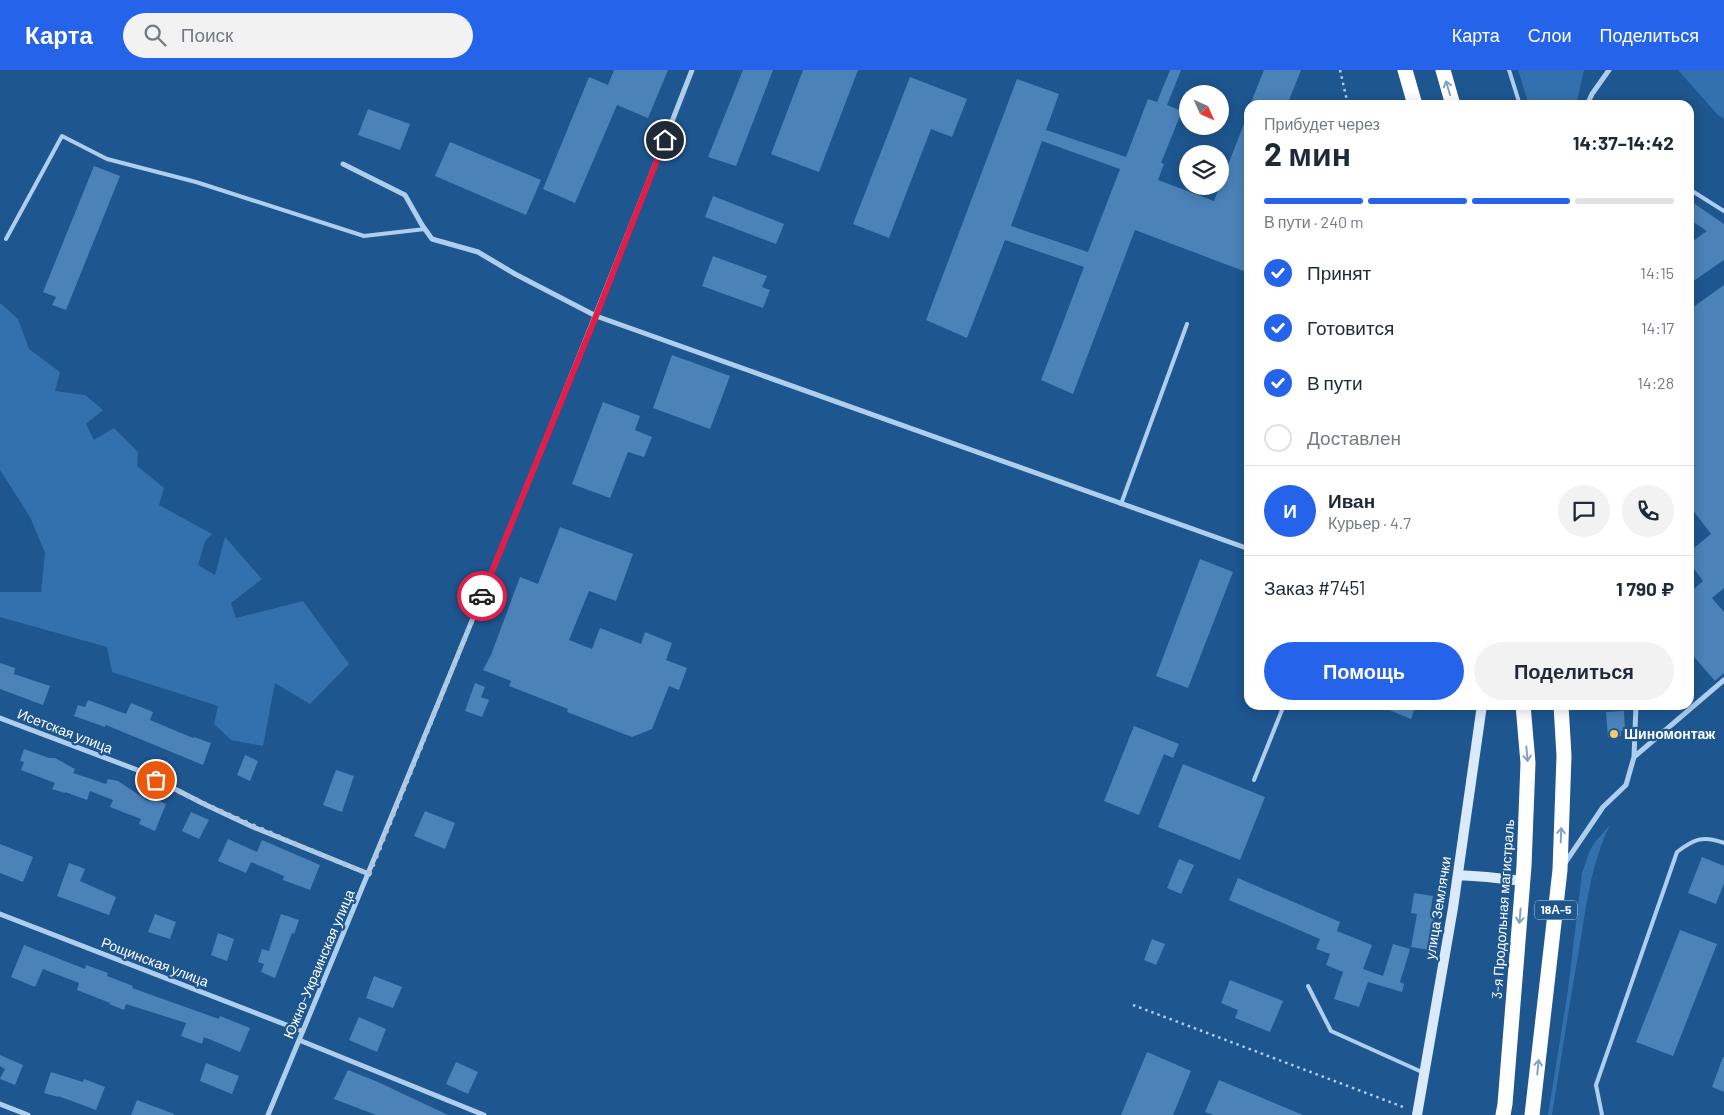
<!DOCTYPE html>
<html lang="ru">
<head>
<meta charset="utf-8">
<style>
  body { margin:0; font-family:Barlow,sans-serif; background:#f2f2f3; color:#1f2937; height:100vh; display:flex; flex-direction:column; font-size:19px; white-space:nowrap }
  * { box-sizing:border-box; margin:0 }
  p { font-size:16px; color:#747a83 }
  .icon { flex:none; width:28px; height:28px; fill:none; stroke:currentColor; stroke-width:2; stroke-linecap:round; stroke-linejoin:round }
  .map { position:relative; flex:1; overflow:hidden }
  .sheet { position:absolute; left:1244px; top:30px; width:450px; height:610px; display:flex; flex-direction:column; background:#fff; border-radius:15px; box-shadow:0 2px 12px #0003 }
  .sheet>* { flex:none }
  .needle { width:32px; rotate:135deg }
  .buttons { position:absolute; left:1179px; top:15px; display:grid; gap:10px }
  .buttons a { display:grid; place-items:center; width:50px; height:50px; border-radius:50%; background:#fff; box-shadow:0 2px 12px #0003; font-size:25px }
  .pin { position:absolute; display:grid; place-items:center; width:42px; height:42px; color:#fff; margin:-21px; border:2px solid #fff; border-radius:50%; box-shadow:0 1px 5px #0007 }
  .courier { position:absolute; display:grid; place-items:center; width:50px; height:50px; margin:-25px; border:4px solid #e11d48; border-radius:50%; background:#fff; color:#222; box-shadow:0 1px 6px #0007 }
  .head em { font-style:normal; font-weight:700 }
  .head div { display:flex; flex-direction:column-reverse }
  .head { display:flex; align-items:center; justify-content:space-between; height:85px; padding:0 20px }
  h1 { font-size:32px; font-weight:700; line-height:38px }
  .bar { display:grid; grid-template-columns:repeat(4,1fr); gap:8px 5px; align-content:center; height:60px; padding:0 20px }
  .bar i { height:6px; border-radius:4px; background:#e0e1e3 }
  .bar .active { background:#2563eb }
  .bar p { grid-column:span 4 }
  .line { display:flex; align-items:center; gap:12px; padding:0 20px; border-top:1px solid #e0e1e3 }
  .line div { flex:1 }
  .round { display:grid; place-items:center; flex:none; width:52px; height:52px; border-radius:26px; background:#f2f2f3 }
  ol { padding:0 20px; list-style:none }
  li { display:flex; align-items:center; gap:15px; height:55px }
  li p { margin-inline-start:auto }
  li .icon { padding:5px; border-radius:50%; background:#2563eb; color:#fff; stroke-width:4 }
  li:last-child { color:#747a83 }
  li i { width:28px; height:28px; border:2px solid #e0e1e3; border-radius:50% }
  .action { display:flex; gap:10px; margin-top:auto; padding:10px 20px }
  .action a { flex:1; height:58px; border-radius:30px; background:#2563eb; color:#fff; font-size:20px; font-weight:700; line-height:58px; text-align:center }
  .action a+a { background:#f2f2f3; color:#1f2937 }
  header { display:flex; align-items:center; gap:30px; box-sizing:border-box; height:70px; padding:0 25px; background:#2563eb; color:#fff }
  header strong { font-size:24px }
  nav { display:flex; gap:28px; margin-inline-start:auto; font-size:18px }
  .search { width:350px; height:45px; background:#f2f2f3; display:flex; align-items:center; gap:12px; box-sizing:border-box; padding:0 18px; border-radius:28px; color:#747a83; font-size:19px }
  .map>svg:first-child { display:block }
  .green { fill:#3271ad }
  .building { fill:#4b82b8; fill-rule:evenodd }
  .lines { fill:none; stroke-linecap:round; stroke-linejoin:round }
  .path { stroke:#aeceed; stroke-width:2.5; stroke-dasharray:2.5 4; stroke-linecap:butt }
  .lane { stroke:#aeceed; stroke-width:4 }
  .street { stroke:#aeceed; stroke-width:5 }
  .secondary { stroke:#daeafa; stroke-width:10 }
  .highway { stroke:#fff; stroke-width:15 }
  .oneway { stroke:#83a2c1 }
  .done { stroke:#b0c4d8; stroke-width:5; stroke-dasharray:0 9 }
  .route { stroke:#e11d48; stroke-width:6 }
  .poi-dot { fill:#fbca6d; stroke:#1e568f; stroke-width:2 }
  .labels { text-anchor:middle; stroke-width:4.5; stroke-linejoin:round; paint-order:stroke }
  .shield { fill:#1e568f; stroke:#bcccdd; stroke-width:1 }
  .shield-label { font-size:12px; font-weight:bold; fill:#fff }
  .street-label { font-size:14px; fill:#fff; stroke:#1e568f }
  .poi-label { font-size:14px; font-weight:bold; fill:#fff; stroke:#1e568f; text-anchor:start }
</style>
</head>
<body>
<header>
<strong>Карта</strong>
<div class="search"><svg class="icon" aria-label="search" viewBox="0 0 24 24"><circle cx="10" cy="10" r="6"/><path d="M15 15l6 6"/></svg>Поиск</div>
<nav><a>Карта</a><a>Слои</a><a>Поделиться</a></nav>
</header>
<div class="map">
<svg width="1724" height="1045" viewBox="0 0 1724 1045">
  <rect width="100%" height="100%" fill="#1e568f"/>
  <path class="green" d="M 1518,0 L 1584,0 L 1576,35 L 1529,35 Z
    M 1678,0 L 1724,0 L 1724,49 L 1717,44 Z
    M 0,233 L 18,249 L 29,279 L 60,302 L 55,321 L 85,325 L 103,340 L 86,354 L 94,370 L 114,358 L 138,382 L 137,396 L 164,418 L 159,435 L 212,464 L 205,471 L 198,495 L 215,505 L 225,467 L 262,509 L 231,533 L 236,548 L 303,531 L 349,594 L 310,634 L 275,613 L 263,676 L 231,670 L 214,654 L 218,636 L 112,602 L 107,577 L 0,547 L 0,522 L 41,522 L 45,483 L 30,447 L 0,400 Z
    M 1610,755 C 1591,793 1586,838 1579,880 C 1569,935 1561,990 1552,1045 L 1548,1045 L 1568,920 L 1582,803 L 1590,780 L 1595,772 Z"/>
  <path class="building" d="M 614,0 L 668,0 L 648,48 L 617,35 L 575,133 L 543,119 L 589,7 L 608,15 Z
    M 743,0 L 773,0 L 736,96 L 708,87 Z
    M 803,0 L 858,0 L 819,102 L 771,84 Z
    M 1170,0 L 1181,0 L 1167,35 L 1182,41 L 1161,93 L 1164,94 L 1158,110 L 1214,131 L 1249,41 L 1249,203 L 1135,160 L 1073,324 L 1041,310 L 1084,197 L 1005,170 L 967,268 L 926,250 L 1017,9 L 1059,24 L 1046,60 L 1126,87 L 1148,29 L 1157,32 ZM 1042,71 L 1120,99 L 1088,182 L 1011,156 Z
    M 1264,0 L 1301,0 L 1287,35 L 1250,35 Z
    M 910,7 L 967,29 L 952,67 L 931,59 L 889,168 L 853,154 Z
    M 368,39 L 410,54 L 400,80 L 358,65 Z
    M 450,72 L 541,110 L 526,145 L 435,106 Z
    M 94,96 L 120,106 L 66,240 L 52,235 L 56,227 L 43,222 Z
    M 713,126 L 784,154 L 776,174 L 705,147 Z
    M 1689,130 L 1724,154 L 1724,190 L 1689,214 L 1689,174 L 1707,161 L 1689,149 Z
    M 713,186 L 767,206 L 762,217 L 770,220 L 763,238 L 702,216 Z
    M 1724,215 L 1724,518 L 1712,528 L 1724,542 L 1724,603 L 1715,611 L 1689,581 L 1689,523 L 1703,511 L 1689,492 L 1689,482 L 1711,464 L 1689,435 L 1689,240 Z
    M 672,285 L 730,306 L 710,359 L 653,338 Z
    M 603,332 L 640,346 L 635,360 L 652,367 L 644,387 L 628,382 L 610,428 L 572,414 Z
    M 560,457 L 633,484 L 616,531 L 589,521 L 569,570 L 592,579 L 600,558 L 641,574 L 645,562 L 672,573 L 666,590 L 687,598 L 679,620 L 669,616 L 652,659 L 632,667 L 567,642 L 568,639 L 509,616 L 511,611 L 483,600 L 491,585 L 520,507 L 538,514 Z
    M 1200,489 L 1233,502 L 1188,618 L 1156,606 Z
    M 0,593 L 15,598 L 14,604 L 50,616 L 43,635 L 0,619 Z
    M 475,613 L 485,617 L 481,627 L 489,630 L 482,647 L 465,641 Z
    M 88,630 L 126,644 L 131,633 L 153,642 L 150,650 L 193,668 L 194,667 L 211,673 L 203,695 L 106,655 L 105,657 L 74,646 L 78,635 L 85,637 Z
    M 1377,635 L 1416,635 L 1411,649 Z
    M 1624,641 L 1625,661 L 1621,661 L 1621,666 L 1608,667 L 1606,642 Z
    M 1134,656 L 1179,674 L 1173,688 L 1164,684 L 1139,745 L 1104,731 Z
    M 24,679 L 49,688 L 55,688 L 75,699 L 73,703 L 106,714 L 108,709 L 118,711 L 148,731 L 150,727 L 166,734 L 155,761 L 139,754 L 141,749 L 110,737 L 113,730 L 90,721 L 87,730 L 65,722 L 65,723 L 52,719 L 55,713 L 21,700 L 24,692 L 20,691 Z
    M 245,685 L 258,691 L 250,711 L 237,705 Z
    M 1183,694 L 1265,727 L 1240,790 L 1158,757 Z
    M 336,700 L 354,706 L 342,742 L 323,735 Z
    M 425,741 L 455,753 L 445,779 L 414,766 Z
    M 191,742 L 209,750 L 199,769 L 182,761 Z
    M 228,769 L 257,782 L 262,770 L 320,795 L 310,820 L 283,810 L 284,806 L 251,792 L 246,803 L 218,791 Z
    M 0,774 L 33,787 L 23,812 L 0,803 Z
    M 1702,787 L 1724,796 L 1724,813 L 1716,834 L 1688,823 Z
    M 1179,789 L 1194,795 L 1181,824 L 1167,818 Z
    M 69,793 L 85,799 L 80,811 L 116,827 L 109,845 L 57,826 Z
    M 1238,808 L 1340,852 L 1337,861 L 1372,875 L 1363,899 L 1383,906 L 1393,874 L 1410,879 L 1400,912 L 1404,914 L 1402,922 L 1368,912 L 1359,937 L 1334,929 L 1343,902 L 1326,895 L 1330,884 L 1316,879 L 1320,869 L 1229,830 Z
    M 1414,823 L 1433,826 L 1430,843 L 1435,844 L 1429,880 L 1411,877 L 1417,844 L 1411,843 Z
    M 155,844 L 176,852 L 170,869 L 148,862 Z
    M 281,844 L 299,850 L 294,864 L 292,863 L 275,908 L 261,902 L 264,894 L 258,892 L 262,879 L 269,881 Z
    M 1680,860 L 1717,874 L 1673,986 L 1636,972 Z
    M 218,863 L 234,869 L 227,891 L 211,885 Z
    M 1152,869 L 1165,874 L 1156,895 L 1144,890 Z
    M 24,875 L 85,899 L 86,895 L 108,903 L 107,906 L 133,916 L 132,918 L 219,949 L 220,946 L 250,958 L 240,982 L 204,967 L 202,974 L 181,966 L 186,953 L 126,934 L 124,940 L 109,934 L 110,933 L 77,920 L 79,913 L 43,899 L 35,917 L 11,907 Z
    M 374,906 L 402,917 L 393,938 L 366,928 Z
    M 1230,910 L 1283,931 L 1270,962 L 1235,948 L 1238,940 L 1221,933 Z
    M 359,947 L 386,959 L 377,982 L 349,970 Z
    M 1147,982 L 1191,1001 L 1173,1045 L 1121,1045 Z
    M 0,985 L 23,995 L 15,1015 L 0,1009 L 5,999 L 0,996 Z
    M 1723,987 L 1724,987 L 1724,1022 L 1712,1017 Z
    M 456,992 L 478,1002 L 468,1024 L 446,1014 Z
    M 206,993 L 239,1006 L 232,1024 L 200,1011 Z
    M 348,1000 L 378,1012 L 448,1045 L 376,1045 L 334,1029 Z
    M 51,1002 L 83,1012 L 84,1009 L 105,1017 L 96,1040 L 58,1026 L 58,1027 L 44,1023 Z
    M 1219,1010 L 1303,1045 L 1213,1045 L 1205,1042 Z
    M 137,1030 L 174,1044 L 173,1045 L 131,1045 Z"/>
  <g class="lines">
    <path class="path" d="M 1340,0 L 1348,35
      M 1133,935 L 1406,1038"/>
    <path class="lane" d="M 1509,0 L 1520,35
      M 1689,119 L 1724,141
      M 6,169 L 62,66 L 107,89 L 196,112 L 364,166 L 425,159
      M 1121,434 L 1187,254
      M 1254,710 L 1284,635
      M 1308,916 L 1331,961 L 1422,1002
      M 1602,1045 L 1596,1015 L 1677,782 C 1694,769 1703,765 1724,773"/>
    <path class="street" d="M 1587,35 L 1592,24 L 1609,0
      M 343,94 L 405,125 L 422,155 L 432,169 L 478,182 L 515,204 L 596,246 L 1249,479
      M 0,648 L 140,701 L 204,734 L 253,757 L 369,804
      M 1634,687 L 1724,610
      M 1565,793 L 1603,737 L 1626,715 L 1634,687 L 1636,635
      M 0,844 L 302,961
      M 299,970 L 484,1045
      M 0,1034 L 28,1045
      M 268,1045 C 412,698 556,350 692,0"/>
    <path class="secondary" d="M 1458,805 L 1487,807 L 1523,811
      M 1417,1045 L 1453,838 L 1482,635"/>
    <path class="highway" d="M 1405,0 L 1415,35
      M 1443,0 L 1453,35
      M 1503,1045 L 1505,1034 L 1524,796 L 1528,693 L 1523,635
      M 1532,1045 L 1560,800 L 1564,686 L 1561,635"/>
  </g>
  <defs><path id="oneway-shaft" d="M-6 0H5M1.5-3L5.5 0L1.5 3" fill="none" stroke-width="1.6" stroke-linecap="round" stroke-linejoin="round" transform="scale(1.25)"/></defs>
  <g class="oneway">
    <use href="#oneway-shaft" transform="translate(1448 18) rotate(-107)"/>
    <use href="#oneway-shaft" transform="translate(1527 684) rotate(85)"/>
    <use href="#oneway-shaft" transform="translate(1561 765) rotate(-88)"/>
    <use href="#oneway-shaft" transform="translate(1520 846) rotate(95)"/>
    <use href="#oneway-shaft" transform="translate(1538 997) rotate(-84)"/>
  </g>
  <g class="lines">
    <path class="done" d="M 156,710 C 225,745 297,775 369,804 L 482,526"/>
    <path class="route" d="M 482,526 L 596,246 L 665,70"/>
  </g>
  <circle class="poi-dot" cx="1614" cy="664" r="5"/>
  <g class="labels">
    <rect class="shield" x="1535" y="830.5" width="42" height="19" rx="4"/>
    <g class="shield-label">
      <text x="1556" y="844">18А-5</text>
    </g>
    <g class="street-label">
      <text transform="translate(65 661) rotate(21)" y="5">Исетская улица</text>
      <text transform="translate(1438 838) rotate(-81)" y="5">улица Землячки</text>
      <text transform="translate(1503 839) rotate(-86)" y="5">3-я Продольная магистраль</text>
      <text transform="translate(155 892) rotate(21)" y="5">Рощинская улица</text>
      <text transform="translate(319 894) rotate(-67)" y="5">Южно-Украинская улица</text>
    </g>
    <g class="poi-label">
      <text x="1624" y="669">Шиномонтаж</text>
    </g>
  </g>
</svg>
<div class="buttons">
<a><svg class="needle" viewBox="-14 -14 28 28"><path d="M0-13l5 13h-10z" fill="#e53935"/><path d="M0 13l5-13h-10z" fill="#747a83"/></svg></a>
<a><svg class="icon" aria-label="layers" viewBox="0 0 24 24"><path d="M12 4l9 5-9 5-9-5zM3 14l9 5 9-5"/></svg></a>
</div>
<div class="pin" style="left:156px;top:710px;background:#ea580c"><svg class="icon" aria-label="bag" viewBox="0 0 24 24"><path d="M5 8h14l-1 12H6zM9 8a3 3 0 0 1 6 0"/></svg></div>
<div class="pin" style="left:665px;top:70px;background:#1f2937"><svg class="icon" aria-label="home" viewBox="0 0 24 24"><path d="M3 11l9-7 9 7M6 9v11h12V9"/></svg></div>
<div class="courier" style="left:482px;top:526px"><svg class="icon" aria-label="car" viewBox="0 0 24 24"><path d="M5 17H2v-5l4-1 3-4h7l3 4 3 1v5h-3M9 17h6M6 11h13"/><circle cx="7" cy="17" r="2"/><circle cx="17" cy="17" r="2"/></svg></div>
<section class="sheet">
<div class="head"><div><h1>2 мин</h1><p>Прибудет через</p></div><em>14:37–14:42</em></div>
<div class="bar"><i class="active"></i><i class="active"></i><i class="active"></i><i></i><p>В пути · 240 m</p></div>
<ol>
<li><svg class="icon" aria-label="check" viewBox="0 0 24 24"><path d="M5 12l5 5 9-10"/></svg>Принят<p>14:15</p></li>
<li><svg class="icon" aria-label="check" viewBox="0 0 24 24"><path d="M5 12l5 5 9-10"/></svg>Готовится<p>14:17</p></li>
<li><svg class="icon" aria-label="check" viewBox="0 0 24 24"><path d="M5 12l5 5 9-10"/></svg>В пути<p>14:28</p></li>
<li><i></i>Доставлен</li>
</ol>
<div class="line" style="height:90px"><b class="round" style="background:#2563eb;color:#fff">И</b><div><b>Иван</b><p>Курьер · 4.7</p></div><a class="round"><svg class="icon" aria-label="chat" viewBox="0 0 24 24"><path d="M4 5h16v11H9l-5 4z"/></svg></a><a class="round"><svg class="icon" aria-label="phone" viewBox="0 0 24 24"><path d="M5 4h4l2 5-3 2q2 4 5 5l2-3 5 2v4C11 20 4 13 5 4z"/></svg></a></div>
<div class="line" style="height:65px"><div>Заказ #7451</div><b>1 790 ₽</b></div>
<div class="action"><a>Помощь</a><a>Поделиться</a></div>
</section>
</div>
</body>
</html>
